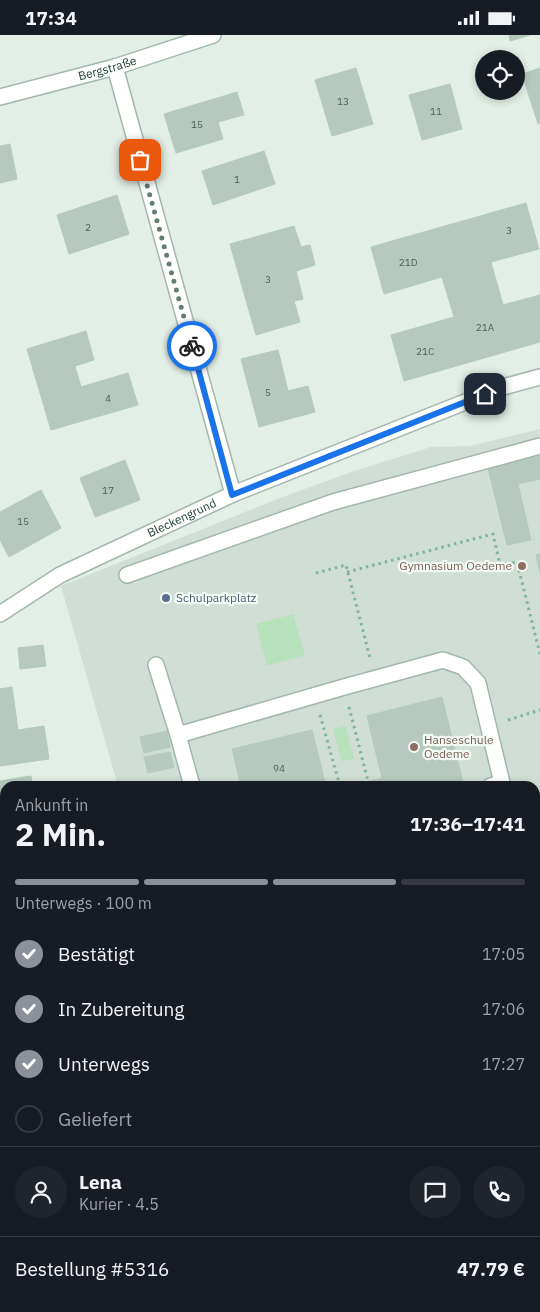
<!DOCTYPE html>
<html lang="de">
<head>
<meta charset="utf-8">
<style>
  body { margin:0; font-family:"IBM Plex Sans",sans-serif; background:#20242c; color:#f1f3f6; height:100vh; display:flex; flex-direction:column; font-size:19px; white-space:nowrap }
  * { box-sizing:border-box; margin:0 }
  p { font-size:16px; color:#9ea1a6 }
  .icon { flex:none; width:28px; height:28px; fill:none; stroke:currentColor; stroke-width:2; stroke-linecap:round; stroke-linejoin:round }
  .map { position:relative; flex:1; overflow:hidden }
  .details { position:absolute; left:0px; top:746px; width:540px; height:531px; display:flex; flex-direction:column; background:#171b24; border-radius:15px 15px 0 0; box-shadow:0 2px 8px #0003 }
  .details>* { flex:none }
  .tools { position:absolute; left:475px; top:15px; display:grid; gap:10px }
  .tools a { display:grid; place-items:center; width:50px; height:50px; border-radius:50%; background:#171b24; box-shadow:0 2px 8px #0003; font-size:25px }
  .pin { position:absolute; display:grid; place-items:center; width:42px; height:42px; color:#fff; margin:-21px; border-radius:10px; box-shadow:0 2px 8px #0006 }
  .courier { position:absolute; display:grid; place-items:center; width:50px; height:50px; margin:-25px; border:4px solid #1a73e8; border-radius:50%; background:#fff; color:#222; box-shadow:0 1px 6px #0007 }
  .head em { font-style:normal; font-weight:700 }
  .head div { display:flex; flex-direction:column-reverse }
  .head { display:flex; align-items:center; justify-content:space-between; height:85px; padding:0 15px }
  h1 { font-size:32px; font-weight:700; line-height:38px }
  .bar { display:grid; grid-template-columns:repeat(4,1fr); gap:8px 5px; align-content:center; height:60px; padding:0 15px }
  .bar i { height:6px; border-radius:4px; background:#363941 }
  .bar .selected { background:#8c9099 }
  .bar p { grid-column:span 4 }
  .line { display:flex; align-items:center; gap:12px; padding:0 15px; border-top:1px solid #363941 }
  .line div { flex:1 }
  .round { display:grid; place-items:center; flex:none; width:52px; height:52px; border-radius:26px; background:#20242c }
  ol { padding:0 15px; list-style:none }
  li { display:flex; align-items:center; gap:15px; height:55px }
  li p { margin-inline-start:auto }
  li .icon { padding:5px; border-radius:50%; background:#8c9099; color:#fff; stroke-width:4 }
  li:last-child { color:#9ea1a6 }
  li i { width:28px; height:28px; border:2px solid #363941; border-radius:50% }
  .status { display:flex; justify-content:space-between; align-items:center; height:35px; padding:0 25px; background:#171b24; direction:ltr }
  .status svg { height:14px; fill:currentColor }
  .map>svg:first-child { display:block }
  .built { fill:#d0ded5 }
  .green { fill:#b8e2bc }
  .building { fill:#b7c9bf; stroke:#b3c9bc }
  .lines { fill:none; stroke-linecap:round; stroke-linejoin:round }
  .minor-casing { stroke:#a4b7ac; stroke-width:18 }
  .path { stroke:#7fb59a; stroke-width:3; stroke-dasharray:2.5 4; stroke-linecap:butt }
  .minor { stroke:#fff; stroke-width:15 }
  .done { stroke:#647e71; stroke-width:5; stroke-dasharray:0 9 }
  .route { stroke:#1a73e8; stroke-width:6 }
  .education-dot { fill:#8d6e63; stroke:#f3faf5; stroke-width:2 }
  .service-dot { fill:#5c6f8a; stroke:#f3faf5; stroke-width:2 }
  .labels { text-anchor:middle; stroke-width:4.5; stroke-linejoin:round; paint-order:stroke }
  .number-label { font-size:10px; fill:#466355 }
  .street-label { font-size:12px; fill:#204132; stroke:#f3faf5 }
  .education-label { font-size:12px; fill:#785e54; stroke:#f3faf5; text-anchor:end }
  .service-label { font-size:12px; fill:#4e5e75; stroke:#f3faf5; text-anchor:start }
</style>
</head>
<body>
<div class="status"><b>17:34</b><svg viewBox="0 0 49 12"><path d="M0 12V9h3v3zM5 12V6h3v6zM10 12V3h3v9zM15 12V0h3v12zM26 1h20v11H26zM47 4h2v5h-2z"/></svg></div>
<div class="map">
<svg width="540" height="1277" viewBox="0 0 540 1277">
  <rect width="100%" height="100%" fill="#e2eee6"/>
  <path class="built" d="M 540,394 L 540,1177 L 535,1173 L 535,751 L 118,751 L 61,551 L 280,463 L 354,436 L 431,412 L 470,411 Z"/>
  <path class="green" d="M 293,579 L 305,620 L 267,631 L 256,589 Z
    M 346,691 L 354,723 L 342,727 L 333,694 Z"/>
  <path class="building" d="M 509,0 L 530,0 L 510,6 Z
    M 356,33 L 373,89 L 332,101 L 315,45 Z
    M 540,33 L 540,88 L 538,89 L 522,39 Z
    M 450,49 L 462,94 L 422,105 L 409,60 Z
    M 237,57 L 244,80 L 218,87 L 223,104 L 176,118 L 164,79 Z
    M 10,109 L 17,144 L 0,148 L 0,111 Z
    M 264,116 L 275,149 L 213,170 L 202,136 Z
    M 117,160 L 129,199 L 69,219 L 57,180 Z
    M 526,168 L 539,214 L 491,227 L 503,270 L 540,260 L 540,307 L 404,346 L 391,300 L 454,282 L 442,242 L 384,259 L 371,212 Z
    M 294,191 L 301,212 L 310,210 L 315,230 L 296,236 L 303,264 L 294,266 L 300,287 L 256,300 L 230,209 Z
    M 86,296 L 94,325 L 75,331 L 81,352 L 128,338 L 138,370 L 51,395 L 27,314 Z
    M 278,315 L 288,356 L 308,351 L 315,377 L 259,392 L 241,324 Z
    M 540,421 L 540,444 L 518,449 L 531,505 L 507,510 L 488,433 Z
    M 125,425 L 140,465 L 95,482 L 80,443 Z
    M 41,455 L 61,493 L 9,522 L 0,505 L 0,477 Z
    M 540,519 L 540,537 L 536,520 Z
    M 43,610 L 46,631 L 20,634 L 18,613 Z
    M 12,652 L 18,695 L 44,691 L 49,724 L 0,731 L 0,654 Z
    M 442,662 L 464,751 L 348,751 L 382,743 L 367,681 Z
    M 312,695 L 326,751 L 241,751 L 232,714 Z
    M 167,696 L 170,712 L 144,718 L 140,702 Z
    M 170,717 L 174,732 L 148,738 L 144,722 Z
    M 31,741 L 33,751 L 5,751 L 5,811 L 0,812 L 0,746 Z
    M 540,817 L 540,853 L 535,854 L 535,819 Z
    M 5,850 L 5,921 L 0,922 L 0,851 Z
    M 540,853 L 540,946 L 535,947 L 535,854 Z
    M 5,945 L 5,1000 L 3,1000 L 0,983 L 0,946 Z
    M 535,1035 L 540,1055 L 540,1121 L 535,1122 Z"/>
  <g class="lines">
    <g class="minor-casing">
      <g id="minor">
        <path d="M 115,32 L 233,459"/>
        <path id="s1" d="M 0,62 L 115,32 L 213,0"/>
        <path d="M 127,540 L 333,467 L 540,411"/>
        <path id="s2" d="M 0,579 L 60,540 L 233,459 L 503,352 L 540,342"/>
        <path d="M 156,630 L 178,700 L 192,751"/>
        <path d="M 178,700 L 344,652 L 443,625 L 463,632 L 478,648 L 502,748 L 491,751"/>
        <path d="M 0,1232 L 5,1261"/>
        <path d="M 7,1272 L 8,1277"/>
      </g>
    </g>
    <path class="path" d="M 347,537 L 493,499 L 500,530 L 517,527 L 540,619
      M 316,538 L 346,530 L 370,623
      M 349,672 L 368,746
      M 320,680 L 340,751
      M 508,685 L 540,675
      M 535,1159 L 540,1157
      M 319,1272 L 320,1277
      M 373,1272 L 374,1277
      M 213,1276 L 219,1272"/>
    <use href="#minor" class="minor"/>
  </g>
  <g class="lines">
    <path class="done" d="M 140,125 L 192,311"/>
    <path class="route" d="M 192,311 L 232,460 L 485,359"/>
  </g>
  <g class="education-dot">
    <circle cx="522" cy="531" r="5"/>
    <circle cx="414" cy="712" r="5"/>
  </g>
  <circle class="service-dot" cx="166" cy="563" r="5"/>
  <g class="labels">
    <g class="number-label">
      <text x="343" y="70">13</text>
      <text x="436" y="80">11</text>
      <text x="197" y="93">15</text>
      <text x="237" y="148">1</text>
      <text x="88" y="196">2</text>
      <text x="509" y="199">3</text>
      <text x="408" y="231">21D</text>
      <text x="268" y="248">3</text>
      <text x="485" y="296">21A</text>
      <text x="425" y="320">21C</text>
      <text x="268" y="361">5</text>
      <text x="108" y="367">4</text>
      <text x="108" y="459">17</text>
      <text x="23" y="490">15</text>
      <text x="279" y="737">94</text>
    </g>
    <g class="street-label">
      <text dy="4" stroke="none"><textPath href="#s1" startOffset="111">Bergstraße</textPath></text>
      <text dy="4" stroke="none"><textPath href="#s2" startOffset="206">Bleckengrund</textPath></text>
    </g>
    <g class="education-label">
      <text x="512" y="535">Gymnasium Oedeme</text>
      <text x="424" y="709" text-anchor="start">Hanseschule<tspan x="424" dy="14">Oedeme</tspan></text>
    </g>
    <g class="service-label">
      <text x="176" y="567">Schulparkplatz</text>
    </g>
  </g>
</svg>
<div class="tools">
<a><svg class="icon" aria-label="locate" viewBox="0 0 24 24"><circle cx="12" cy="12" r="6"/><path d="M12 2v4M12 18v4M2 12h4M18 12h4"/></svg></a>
</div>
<div class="pin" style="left:140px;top:125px;background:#ea580c"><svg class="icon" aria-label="bag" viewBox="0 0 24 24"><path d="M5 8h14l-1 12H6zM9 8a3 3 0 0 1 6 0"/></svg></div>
<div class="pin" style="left:485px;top:359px;background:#1f2937"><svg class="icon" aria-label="home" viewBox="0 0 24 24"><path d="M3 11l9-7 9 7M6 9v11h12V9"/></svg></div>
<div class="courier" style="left:192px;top:311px"><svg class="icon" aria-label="bike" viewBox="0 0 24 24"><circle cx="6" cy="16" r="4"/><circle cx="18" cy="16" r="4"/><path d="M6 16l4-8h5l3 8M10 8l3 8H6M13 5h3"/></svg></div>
<section class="details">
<div class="head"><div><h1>2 Min.</h1><p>Ankunft in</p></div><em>17:36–17:41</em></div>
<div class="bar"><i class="selected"></i><i class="selected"></i><i class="selected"></i><i></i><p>Unterwegs · 100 m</p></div>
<ol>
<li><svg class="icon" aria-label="check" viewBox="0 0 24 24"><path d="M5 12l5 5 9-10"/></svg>Bestätigt<p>17:05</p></li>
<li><svg class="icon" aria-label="check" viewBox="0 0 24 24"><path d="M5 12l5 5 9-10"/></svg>In Zubereitung<p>17:06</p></li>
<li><svg class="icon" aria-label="check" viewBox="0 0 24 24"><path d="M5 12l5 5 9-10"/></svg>Unterwegs<p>17:27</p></li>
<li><i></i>Geliefert</li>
</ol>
<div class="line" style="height:90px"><a class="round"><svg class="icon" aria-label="person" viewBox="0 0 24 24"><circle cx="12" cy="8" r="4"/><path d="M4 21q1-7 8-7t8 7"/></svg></a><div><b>Lena</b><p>Kurier · 4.5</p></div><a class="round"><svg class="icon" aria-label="chat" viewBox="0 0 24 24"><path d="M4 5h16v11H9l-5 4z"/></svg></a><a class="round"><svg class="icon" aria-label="phone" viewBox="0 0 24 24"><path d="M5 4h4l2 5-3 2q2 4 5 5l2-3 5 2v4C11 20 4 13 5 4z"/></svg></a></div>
<div class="line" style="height:65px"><div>Bestellung #5316</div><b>47.79 €</b></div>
</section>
</div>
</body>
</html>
